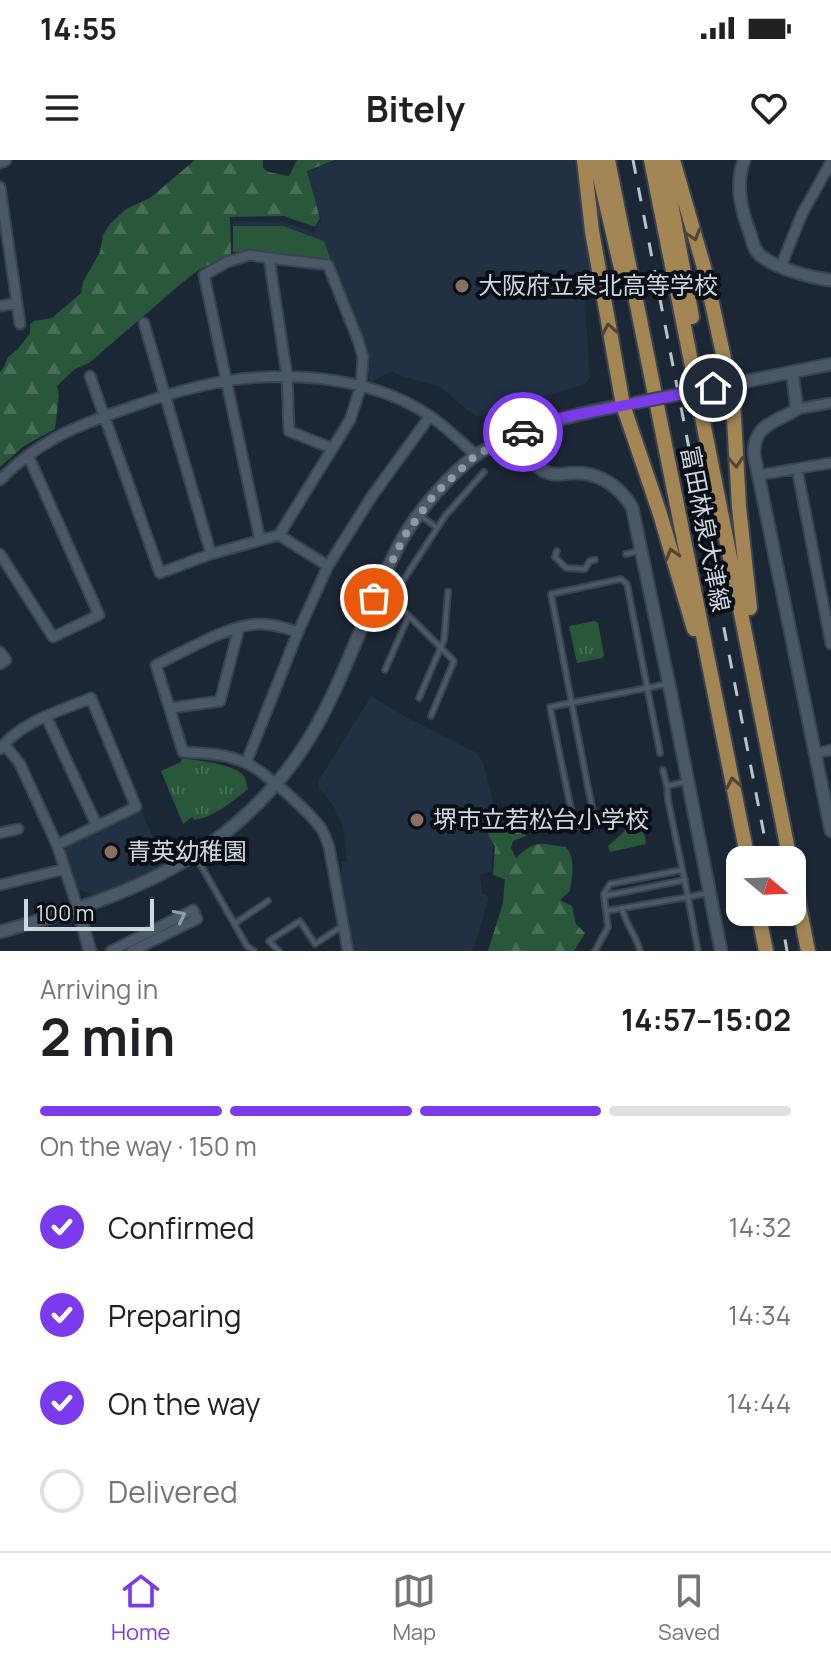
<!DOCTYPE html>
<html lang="en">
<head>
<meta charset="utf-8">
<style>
  body { margin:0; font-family:Manrope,"Noto Sans JP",sans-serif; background:#f2f2f2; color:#202124; height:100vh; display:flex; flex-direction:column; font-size:30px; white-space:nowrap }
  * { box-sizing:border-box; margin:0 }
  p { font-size:26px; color:#757577 }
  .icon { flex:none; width:44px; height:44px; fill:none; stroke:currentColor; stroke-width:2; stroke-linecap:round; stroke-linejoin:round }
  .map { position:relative; height:791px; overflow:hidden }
  .details { display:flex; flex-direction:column; background:#fff; flex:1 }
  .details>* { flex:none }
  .needle { width:52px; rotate:109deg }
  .tools { position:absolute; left:726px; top:686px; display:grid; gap:16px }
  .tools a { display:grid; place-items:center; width:80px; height:80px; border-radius:16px; background:#fff; box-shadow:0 2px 6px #0004; font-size:40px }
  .scale { position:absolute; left:24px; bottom:20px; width:130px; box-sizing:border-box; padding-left:8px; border:4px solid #ced6df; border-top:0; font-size:22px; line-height:28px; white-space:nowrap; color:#ced6df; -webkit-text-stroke:6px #0a0f16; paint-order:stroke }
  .pin { position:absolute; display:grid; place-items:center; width:68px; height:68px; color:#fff; margin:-34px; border:4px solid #fff; border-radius:50%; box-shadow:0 2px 8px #0007 }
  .courier { position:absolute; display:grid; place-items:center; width:80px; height:80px; margin:-40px; border:6px solid #7c3aed; border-radius:50%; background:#fff; color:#222; box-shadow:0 2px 10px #0007 }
  .headline em { font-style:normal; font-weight:700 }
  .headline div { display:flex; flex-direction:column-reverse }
  .headline { display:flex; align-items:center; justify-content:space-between; height:136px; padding:0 40px }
  h1 { font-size:52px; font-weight:700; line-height:60px }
  .bar { display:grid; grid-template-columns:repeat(4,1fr); gap:12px 8px; align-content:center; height:96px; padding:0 40px }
  .bar i { height:10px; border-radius:6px; background:#e0e0e0 }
  .bar .active { background:#7c3aed }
  .bar p { grid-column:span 4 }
  ol { padding:0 40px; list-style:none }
  li { display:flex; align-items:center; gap:24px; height:88px }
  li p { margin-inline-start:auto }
  li .icon { padding:8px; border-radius:50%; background:#7c3aed; color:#fff; stroke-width:4 }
  li:last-child { color:#757577 }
  li i { width:44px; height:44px; border:4px solid #e0e0e0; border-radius:50% }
  .status { display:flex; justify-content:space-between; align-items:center; height:56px; padding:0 40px; background:#fff; direction:ltr }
  .status svg { height:22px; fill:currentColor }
  header { display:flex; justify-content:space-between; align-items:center; height:104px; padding:0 40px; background:#fff; font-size:36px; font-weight:700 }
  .dock { display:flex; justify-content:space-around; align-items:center; height:112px; border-top:2px solid #e0e0e0; background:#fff; font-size:22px; color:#757577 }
  .dock a { display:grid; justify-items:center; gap:4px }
  .dock .active { color:#7c3aed }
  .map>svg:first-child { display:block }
  .built { fill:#213043 }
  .grass { fill:url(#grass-tufts) }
  .forest { fill:url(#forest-firs) }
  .pitch { fill:#29573a }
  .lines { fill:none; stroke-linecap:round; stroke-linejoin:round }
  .service-casing { stroke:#3a434f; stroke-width:8 }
  .minor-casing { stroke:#3a434f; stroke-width:13 }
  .tertiary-casing { stroke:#3a434f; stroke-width:15 }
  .primary-casing { stroke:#3a434f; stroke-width:18 }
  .service { stroke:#4b5867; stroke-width:4 }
  .minor { stroke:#4b5867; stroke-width:9 }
  .tertiary { stroke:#4b5867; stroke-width:11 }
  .primary { stroke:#a38654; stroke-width:14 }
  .rail { stroke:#bbc4cd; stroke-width:3; stroke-dasharray:14 14; stroke-linecap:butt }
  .tertiary-bridge-casing { stroke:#3a434f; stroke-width:15; stroke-linecap:butt }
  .tertiary-bridge { stroke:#4b5867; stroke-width:11 }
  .oneway { stroke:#4f4532 }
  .oneway2 { stroke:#939da9 }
  .done { stroke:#9099a4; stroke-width:8; stroke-dasharray:0 14.4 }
  .route { stroke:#7c3aed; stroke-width:10 }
  .education-dot { fill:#8d6e63; stroke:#0a0f16; stroke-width:3 }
  .labels { text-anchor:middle; stroke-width:8; stroke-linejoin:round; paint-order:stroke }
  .poi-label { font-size:24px; fill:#ced6df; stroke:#0a0f16; text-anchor:start }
  .street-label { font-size:24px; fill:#ced6df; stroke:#0a0f16 }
</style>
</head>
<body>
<div class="status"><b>14:55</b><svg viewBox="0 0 49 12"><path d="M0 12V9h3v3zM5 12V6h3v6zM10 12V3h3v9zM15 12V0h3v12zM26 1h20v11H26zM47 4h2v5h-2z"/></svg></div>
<header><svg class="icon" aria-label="menu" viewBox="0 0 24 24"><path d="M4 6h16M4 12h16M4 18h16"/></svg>Bitely<svg class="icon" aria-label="heart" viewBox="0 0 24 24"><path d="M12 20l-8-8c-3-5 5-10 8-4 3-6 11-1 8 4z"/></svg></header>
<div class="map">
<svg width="831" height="791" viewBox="0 0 831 791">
  <defs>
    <pattern id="grass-tufts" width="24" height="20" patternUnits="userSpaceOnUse" patternTransform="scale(2)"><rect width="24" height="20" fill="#29573a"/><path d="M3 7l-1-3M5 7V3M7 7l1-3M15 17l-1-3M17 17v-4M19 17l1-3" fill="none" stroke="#476e56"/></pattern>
    <pattern id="forest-firs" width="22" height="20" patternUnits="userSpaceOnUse" patternTransform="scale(2)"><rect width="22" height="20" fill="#29573a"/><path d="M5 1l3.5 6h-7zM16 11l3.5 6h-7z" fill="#476e56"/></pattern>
  </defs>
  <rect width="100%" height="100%" fill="#1c2735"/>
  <path class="built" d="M 338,0 L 575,0 L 590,110 L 583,117 L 590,218 L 585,224 L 476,257 L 440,227 L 399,215 L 392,211 L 369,223 L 367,191 L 331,102 L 255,91 L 233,92 L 233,61 L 284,62 L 314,72 L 321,59 L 307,12 Z
    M 371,536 L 404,556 L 477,593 L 484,604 L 495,652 L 491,712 L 480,715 L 482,734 L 489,737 L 473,791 L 355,791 L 339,717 L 343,705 L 337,701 L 347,702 L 344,669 L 333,646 L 319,627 L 318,622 Z
    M 140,649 L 159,690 L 156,691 L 163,705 L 124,723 L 92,735 L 77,728 L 65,693 L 66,688 Z"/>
  <path class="grass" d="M 595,461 L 598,463 L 604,495 L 602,498 L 577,503 L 569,466 Z
    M 182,599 C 195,599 237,605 244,616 C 245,617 247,627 248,629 C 231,642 215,657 194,660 L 192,657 L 183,664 L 161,611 L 181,602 Z
    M 636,650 L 640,650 L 646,684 L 610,692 L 608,686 C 621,675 631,667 636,650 Z"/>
  <path class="forest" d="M 195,0 L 263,0 L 263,8 L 268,12 L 289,16 L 297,0 L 335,0 L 307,11 L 320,58 L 315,67 L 284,56 L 230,57 L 231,94 L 200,109 L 183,122 L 89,203 L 75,209 L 57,226 L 59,235 L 55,269 L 24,286 L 0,307 L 0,212 L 4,207 L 8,197 L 17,190 L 30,173 L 30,164 L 34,161 L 52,158 L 81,133 L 83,122 L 100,92 L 103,75 L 110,64 L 126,49 L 150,38 Z
    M 509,649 L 513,651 L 515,657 L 522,657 L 527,659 L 523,667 L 526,676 L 513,681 L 511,688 L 516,698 C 535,679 541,684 566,687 C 576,700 572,716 570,731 L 560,740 L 572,746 L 576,764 L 585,773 L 574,791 L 488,791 L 503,743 L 505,719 L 493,715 L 495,686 C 481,669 487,652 509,649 Z"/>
  <path class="pitch" d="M 233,66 L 283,66 L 324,81 L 331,102 L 255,91 L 233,92 Z"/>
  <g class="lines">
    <g class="service-casing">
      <path id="service" d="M 583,123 L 598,122
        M 421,356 L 436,367
        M 557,391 L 555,397 L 566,408 L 585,409 L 590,401 L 595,400
        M 626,394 L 639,391
        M 377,439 L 404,451 L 454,501 L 431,556
        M 388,444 L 445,356 L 484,312
        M 385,510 L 407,460 L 410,457
        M 419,538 L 444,480 L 448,432
        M 660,593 L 627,424 L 621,419 L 551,434 C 565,508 579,583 594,657 L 581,667 L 574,664 L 550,547 C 589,539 628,532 667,524
        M 663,610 L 667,626
        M 685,622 L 667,626 L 668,640 L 688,737 L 707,733
        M 195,695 L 247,786 L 254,791
        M 682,710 L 610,724 L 604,734 L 606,751 L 688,737 L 698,791
        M 604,736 L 685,720
        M 622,748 C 626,766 636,774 640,791
        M 234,764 L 268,741
        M 279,791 L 269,781 L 300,761 L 315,784 L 342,766
        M 595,791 L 608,767 L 606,751"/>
    </g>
    <g class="minor-casing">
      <path id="minor" d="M 0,27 L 20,164
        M 269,98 L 328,105 L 358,180 L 363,197 L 361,226 L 350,260 L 279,375
        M 781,106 L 802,54 L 831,2
        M 0,146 L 16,143
        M 144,163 L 211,394
        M 90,216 L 160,413 L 211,394 L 279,375 L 328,406
        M 797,249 L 831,243
        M 797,309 L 831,484
        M 759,315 L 831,303
        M 0,320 C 38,280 81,264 131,247 C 154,239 177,231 201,226 C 273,209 367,213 430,256 C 446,267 461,282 476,295
        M 260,380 L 204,115 L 227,102 L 250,95 L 269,98 L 287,216 L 289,271 L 331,288
        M 0,394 L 53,477 L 99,455 L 28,295
        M 298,472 C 282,467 266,462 249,465 C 220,470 183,492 156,505 L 183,592 C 204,593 227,594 246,603 C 264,611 311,653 322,670 C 325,675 327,681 329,687 L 348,791
        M 0,492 L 6,500 L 0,504
        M 170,548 L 220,541 L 239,468
        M 46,556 L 97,666
        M 4,584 L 20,604 L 57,685 L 78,749
        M 0,589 C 22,561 60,551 91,538 L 136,647 L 57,685
        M 816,593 L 831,590
        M 246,603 L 298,472 L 328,406 L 372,336 L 430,256
        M 0,673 L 18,669
        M 0,725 L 65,709
        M 111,791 L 193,750 L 197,759 L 132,791"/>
    </g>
    <g class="tertiary-casing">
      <path id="tertiary" d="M 744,0 C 735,25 741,50 750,73 C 752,81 754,90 760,95 C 774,108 812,118 831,120
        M 0,2 L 5,0
        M 792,212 L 797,249 C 776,263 754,263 754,294 L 831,671
        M 713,228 L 831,204
        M 522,272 C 526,287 532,309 549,313 C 557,316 566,313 574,313 C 599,312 619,326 632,347 L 669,524 L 721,791
        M 78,749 L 90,791
        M 0,772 C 114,739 207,710 285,613 C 317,573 337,527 356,481 C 371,446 385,409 404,376 C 420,349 450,314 476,295 C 484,289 494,286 503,282 C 545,261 584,252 630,244"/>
    </g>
    <g class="primary-casing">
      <path id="primary" d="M 584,0 L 592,71 L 623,245 L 660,354 L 694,469
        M 596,0 L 621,108
        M 608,0 L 748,700
        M 651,0 L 790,700
        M 663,0 L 692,157
        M 673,0 L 705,111 L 733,240 L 739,347 L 750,448
        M 792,710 L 808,791
        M 758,752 L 766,791"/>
    </g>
    <use href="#service" class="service"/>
    <use href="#minor" class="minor"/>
    <use href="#tertiary" class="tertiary"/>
    <use href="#primary" class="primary"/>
    <path class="rail" d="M 633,0 L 769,700
      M 780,752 L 787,791"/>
    <g class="tertiary-bridge-casing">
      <path id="tertiary-bridge" d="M 634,243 L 713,228"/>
    </g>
    <use href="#tertiary-bridge" class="tertiary-bridge"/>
  </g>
  <defs><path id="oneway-chevron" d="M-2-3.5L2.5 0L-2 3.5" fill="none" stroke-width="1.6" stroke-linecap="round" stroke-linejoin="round" transform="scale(2)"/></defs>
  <g class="oneway">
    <use href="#oneway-chevron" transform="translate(694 75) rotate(73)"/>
    <use href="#oneway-chevron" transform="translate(609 169) rotate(-100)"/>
    <use href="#oneway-chevron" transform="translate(736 302) rotate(86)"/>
    <use href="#oneway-chevron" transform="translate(672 394) rotate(-106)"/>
    <use href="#oneway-chevron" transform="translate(733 623) rotate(-101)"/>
  </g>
  <use class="oneway2" href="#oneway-chevron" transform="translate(180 756) rotate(-26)"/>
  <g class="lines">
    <path class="done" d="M 374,438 L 405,375 L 434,335 L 476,295 L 523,272"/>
    <path class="route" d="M 523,272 L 560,258 L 713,228"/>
  </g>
  <g class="education-dot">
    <circle cx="462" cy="126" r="8"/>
    <circle cx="417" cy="660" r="8"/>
    <circle cx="111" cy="692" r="8"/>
  </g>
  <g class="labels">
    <g class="poi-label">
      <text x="478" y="134">大阪府立泉北高等学校</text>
      <text x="433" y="668">堺市立若松台小学校</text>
      <text x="127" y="700">青英幼稚園</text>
    </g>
    <g class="street-label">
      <text transform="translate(705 369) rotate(79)" y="8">富田林泉大津線</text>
    </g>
  </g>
</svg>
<div class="tools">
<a><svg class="needle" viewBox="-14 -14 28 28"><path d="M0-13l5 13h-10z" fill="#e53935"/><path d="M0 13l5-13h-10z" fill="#757577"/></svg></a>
</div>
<div class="scale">100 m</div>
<div class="pin" style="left:374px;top:438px;background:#ea580c"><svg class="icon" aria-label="bag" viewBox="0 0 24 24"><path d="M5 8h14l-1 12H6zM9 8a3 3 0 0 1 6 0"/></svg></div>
<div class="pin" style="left:713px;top:228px;background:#1f2937"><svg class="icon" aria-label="home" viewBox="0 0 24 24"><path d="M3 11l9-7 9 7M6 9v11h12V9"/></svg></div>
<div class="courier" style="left:523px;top:272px"><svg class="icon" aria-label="car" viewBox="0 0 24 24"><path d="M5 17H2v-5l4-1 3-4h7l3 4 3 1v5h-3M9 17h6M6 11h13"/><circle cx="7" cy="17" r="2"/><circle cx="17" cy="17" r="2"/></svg></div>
</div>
<section class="details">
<div class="headline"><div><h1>2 min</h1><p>Arriving in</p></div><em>14:57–15:02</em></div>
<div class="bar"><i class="active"></i><i class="active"></i><i class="active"></i><i></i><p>On the way · 150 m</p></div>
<ol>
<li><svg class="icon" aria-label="check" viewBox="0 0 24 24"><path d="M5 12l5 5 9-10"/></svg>Confirmed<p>14:32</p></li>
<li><svg class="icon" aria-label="check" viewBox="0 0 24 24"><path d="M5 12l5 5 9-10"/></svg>Preparing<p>14:34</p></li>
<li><svg class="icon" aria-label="check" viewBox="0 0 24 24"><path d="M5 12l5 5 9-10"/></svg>On the way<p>14:44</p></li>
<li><i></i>Delivered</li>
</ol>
</section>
<nav class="dock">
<a class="active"><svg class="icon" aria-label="home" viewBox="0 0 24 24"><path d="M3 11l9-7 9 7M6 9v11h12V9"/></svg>Home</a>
<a><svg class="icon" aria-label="map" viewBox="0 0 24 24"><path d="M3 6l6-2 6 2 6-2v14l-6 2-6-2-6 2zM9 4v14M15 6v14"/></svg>Map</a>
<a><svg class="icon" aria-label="saved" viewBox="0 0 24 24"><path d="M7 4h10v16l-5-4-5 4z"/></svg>Saved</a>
</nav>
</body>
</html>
